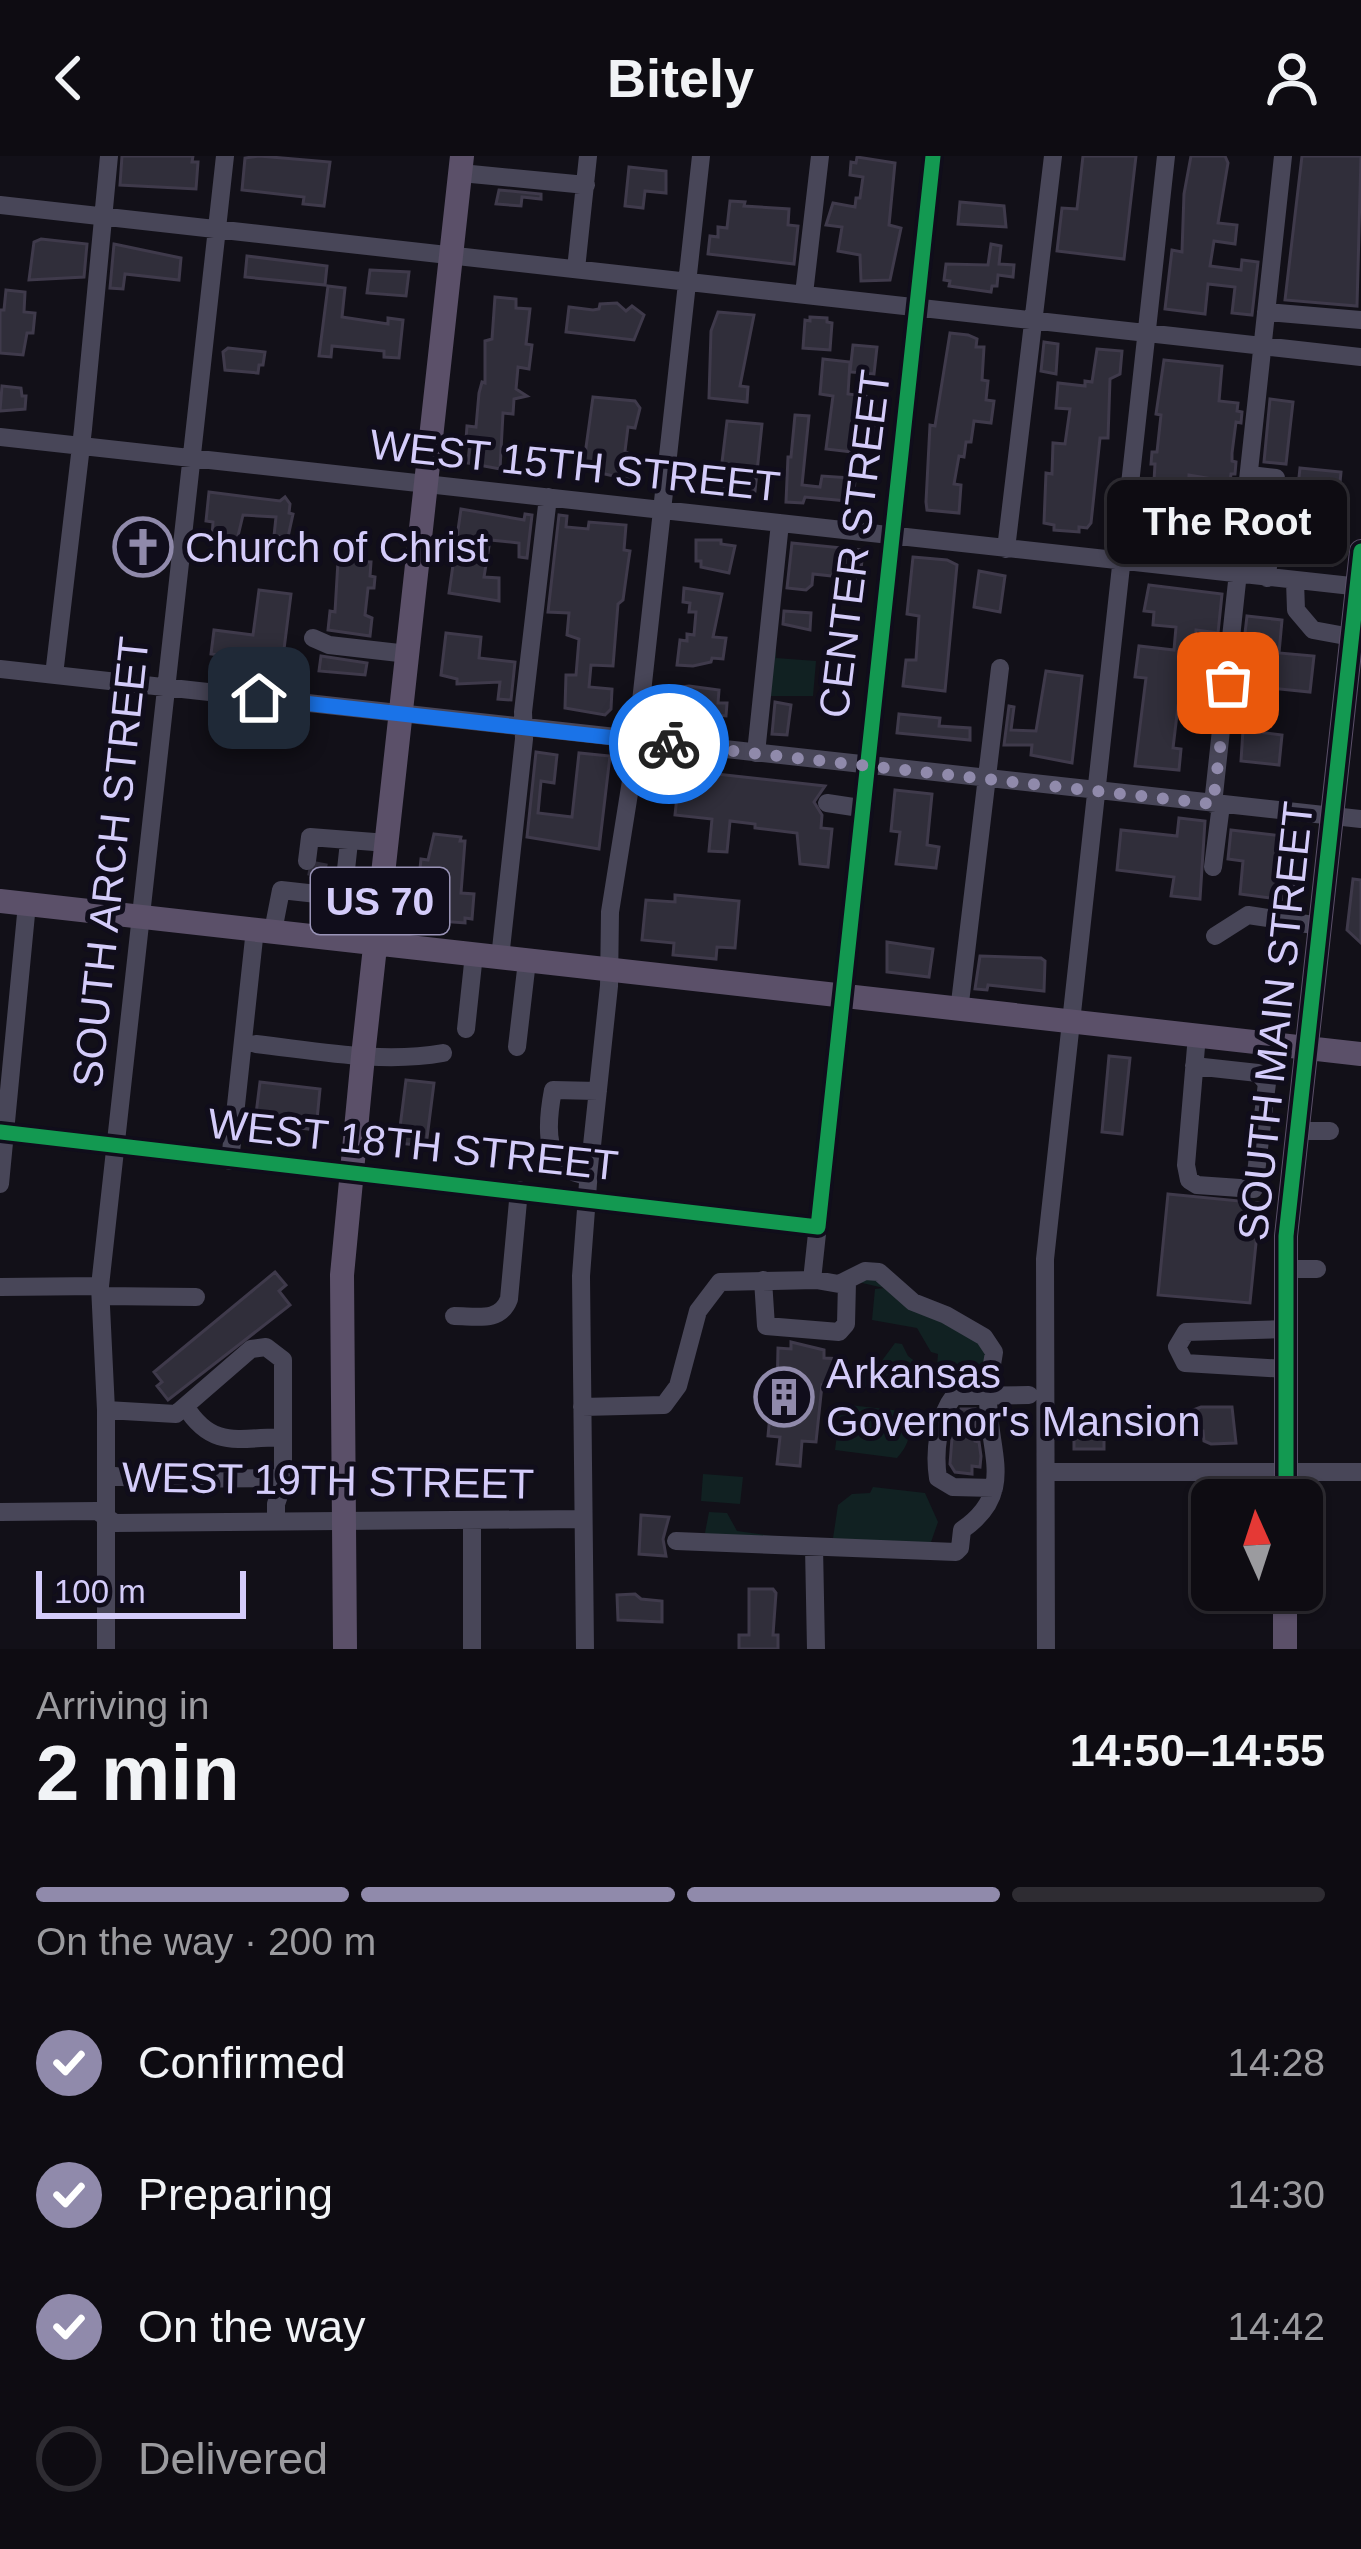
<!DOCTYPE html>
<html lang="en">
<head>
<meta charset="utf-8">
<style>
  body { margin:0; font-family:Arial,sans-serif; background:#17151b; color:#f1f3f6; height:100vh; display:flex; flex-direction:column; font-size:45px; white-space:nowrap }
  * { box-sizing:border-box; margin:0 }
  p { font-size:39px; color:#9b9b9f }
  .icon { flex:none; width:66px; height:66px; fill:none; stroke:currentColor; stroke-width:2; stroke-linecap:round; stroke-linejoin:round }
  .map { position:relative; height:1493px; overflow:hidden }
  .details { display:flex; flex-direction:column; background:#0e0c12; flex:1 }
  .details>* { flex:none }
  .needle { width:78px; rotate:357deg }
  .tools { position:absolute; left:1191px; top:1323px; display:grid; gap:24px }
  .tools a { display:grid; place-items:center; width:132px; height:132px; border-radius:18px; background:#0e0c12; box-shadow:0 3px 9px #0004,0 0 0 3px #2e2c32; font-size:60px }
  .scale { position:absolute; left:36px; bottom:30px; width:210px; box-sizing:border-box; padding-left:12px; border:6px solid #d4ccfa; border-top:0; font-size:33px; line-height:42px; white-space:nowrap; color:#d4ccfa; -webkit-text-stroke:9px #100d1b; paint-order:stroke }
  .pin { position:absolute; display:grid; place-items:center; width:102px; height:102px; color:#fff; margin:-51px; border-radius:24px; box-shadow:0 6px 18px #0006 }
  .courier { position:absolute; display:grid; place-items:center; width:120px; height:120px; margin:-60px; border:9px solid #1a73e8; border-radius:50%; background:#fff; color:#222; box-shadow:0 3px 15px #0007 }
  .bubble { position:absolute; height:84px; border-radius:18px; background:#0e0c12; box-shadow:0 3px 9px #0004,0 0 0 3px #2e2c32; font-size:39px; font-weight:800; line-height:84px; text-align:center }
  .headline em { font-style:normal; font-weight:800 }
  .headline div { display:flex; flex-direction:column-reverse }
  .headline { display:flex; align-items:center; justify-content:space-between; height:204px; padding:0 36px }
  h1 { font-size:78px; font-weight:800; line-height:90px }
  .bar { display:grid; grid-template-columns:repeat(4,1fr); gap:18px 12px; align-content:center; height:144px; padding:0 36px }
  .bar i { height:15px; border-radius:9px; background:#2e2c32 }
  .bar .on { background:#908aab }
  .bar p { grid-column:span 4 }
  ol { padding:0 36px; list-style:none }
  li { display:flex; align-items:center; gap:36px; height:132px }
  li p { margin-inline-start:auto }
  li .icon { padding:12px; border-radius:50%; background:#908aab; color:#fff; stroke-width:4 }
  li:last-child { color:#9b9b9f }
  li i { width:66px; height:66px; border:6px solid #2e2c32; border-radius:50% }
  header { display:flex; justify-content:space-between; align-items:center; height:156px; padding:0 36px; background:#0e0c12; font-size:54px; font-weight:800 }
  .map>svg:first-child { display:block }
  .green { fill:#112122 }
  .building { fill:#302e3a; stroke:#3f3a4b; stroke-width:3 }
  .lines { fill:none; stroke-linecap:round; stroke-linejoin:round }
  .minor-tunnel { stroke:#2f2c3a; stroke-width:18; stroke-dasharray:18 9; stroke-linecap:butt }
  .minor { stroke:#484658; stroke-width:18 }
  .major { stroke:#5b5069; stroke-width:24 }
  .cycleway-casing { stroke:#100d1b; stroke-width:22 }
  .cycleway { stroke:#139951; stroke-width:15 }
  .done { stroke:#908aab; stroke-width:12; stroke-dasharray:0 21.6 }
  .route { stroke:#1a73e8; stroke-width:15 }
  .labels { text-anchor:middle; stroke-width:10; stroke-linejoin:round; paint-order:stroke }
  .shield { fill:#100d1b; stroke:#9993b7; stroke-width:3 }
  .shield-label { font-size:39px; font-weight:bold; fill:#d4ccfa }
  .street-label { font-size:42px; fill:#d4ccfa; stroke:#100d1b }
  .poi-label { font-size:42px; fill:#d4ccfa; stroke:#100d1b; text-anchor:start }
</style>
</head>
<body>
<header><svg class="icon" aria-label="back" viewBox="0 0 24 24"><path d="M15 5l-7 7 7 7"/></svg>Bitely<svg class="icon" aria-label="person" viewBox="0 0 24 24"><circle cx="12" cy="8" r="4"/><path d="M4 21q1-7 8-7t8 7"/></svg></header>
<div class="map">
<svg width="1361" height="1493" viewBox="0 0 1361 1493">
  <rect width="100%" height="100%" fill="#121018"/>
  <path class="green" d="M 769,493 L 776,494 L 776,502 L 816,505 L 813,540 L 764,540 Z
    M 873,1122 L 958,1172 L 961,1178 L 980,1184 L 987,1197 L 980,1227 L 950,1226 L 943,1230 L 936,1222 L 938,1198 L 931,1196 L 917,1172 L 872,1164 L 875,1133 L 884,1132 L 858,1126 Z
    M 895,1187 L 902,1188 L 908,1200 L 921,1210 L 920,1229 L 908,1230 L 904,1235 L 846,1229 L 878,1210 Z
    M 841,1248 L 901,1255 C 913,1273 911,1286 897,1302 L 835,1294 Z
    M 703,1318 L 743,1321 L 740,1348 L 701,1345 Z
    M 873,1331 L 925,1337 L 938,1366 L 930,1389 L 832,1389 L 838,1349 L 852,1338 L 870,1337 Z
    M 709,1356 L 727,1357 L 737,1375 L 772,1380 L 770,1387 L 704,1382 Z"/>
  <path class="building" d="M 122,0 L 193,0 L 192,6 L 198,6 L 196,33 L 120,29 Z
    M 259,0 L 330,6 L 324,50 L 303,48 L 304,41 L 242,34 L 245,2 Z
    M 1083,0 L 1136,0 L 1124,103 L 1057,95 L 1062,52 L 1077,53 Z
    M 1191,0 L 1225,0 L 1228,7 L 1218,67 L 1237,69 L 1235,88 L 1214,85 L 1210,110 L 1241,114 L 1242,104 L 1258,106 L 1252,159 L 1232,157 L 1235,131 L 1208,128 L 1205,158 L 1165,153 L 1172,94 L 1182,96 L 1184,38 Z
    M 1302,0 L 1361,0 L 1357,150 L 1285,144 Z
    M 857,1 L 895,7 L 889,69 L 901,72 L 890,124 L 861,125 L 860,99 L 838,95 L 842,71 L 826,69 L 833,47 L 855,51 L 856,42 L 860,42 L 863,21 L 850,19 L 851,6 L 856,7 Z
    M 629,11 L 666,15 L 666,37 L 645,35 L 643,52 L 625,50 Z
    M 499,34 L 541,38 L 541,43 L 522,41 L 521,50 L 496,48 Z
    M 730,45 L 745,46 L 744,50 L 789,53 L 788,69 L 798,70 L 794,108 L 708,98 L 710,80 L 718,81 L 718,71 L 727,72 Z
    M 960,46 L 1004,50 L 1006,71 L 958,68 Z
    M 41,83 L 87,88 L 84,121 L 29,124 L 34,86 Z
    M 114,88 L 181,102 L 179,124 L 125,118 L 123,133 L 110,132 Z
    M 991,88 L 1001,90 L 999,108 L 1014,109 L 1013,121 L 998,119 L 997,130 L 992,130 L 991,136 L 949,130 L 950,125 L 944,124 L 946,108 L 988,109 Z
    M 247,100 L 327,110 L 325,129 L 245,121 Z
    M 370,114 L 409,116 L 406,140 L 367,137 Z
    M 328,130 L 345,132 L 342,161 L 388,168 L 388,162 L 403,164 L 399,202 L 384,201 L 384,195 L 332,190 L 331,201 L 319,200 Z
    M 6,134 L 25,136 L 24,156 L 35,157 L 33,177 L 27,177 L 23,199 L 0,197 L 0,154 L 4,154 Z
    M 495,141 L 516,143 L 516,152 L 530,153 L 526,188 L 532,189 L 529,213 L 518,211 L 516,233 L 527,240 L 514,243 L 513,258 L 503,257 L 500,313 L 468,307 L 470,285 L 466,284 L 467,270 L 476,271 L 479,237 L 482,226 L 485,227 L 485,185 L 492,183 Z
    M 617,147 L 626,155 L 632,150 L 644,159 L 634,184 L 566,176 L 569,151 L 593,154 L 599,153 L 600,148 Z
    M 718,156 L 754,159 L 740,230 L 748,231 L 747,246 L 709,242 L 711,175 Z
    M 810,161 L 827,162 L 827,166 L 832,167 L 830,194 L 803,192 L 805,164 L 810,165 Z
    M 950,177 L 968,179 L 977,183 L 976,191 L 984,191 L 982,224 L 988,225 L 986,244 L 994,245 L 991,267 L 974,265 L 971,286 L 966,286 L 964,301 L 959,300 L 954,328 L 961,329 L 959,357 L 927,354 L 926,346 L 930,269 L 935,270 Z
    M 1044,186 L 1058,188 L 1056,218 L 1041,215 Z
    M 853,189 L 877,191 L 874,218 L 850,216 Z
    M 228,192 L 265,196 L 263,209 L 259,209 L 258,217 L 225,214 L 223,196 Z
    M 1097,193 L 1122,195 L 1120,218 L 1110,223 L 1108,282 L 1100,282 L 1091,367 L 1087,372 L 1079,371 L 1079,376 L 1054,374 L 1054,369 L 1044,367 L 1046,317 L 1052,318 L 1053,287 L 1065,288 L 1070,253 L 1056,252 L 1058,227 L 1085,230 L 1085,225 L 1092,226 Z
    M 823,203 L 850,206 L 848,238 L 872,241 L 871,249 L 877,250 L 871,290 L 860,297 L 826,293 L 833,240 L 820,238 Z
    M 1164,204 L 1222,210 L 1219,245 L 1238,247 L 1237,255 L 1242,256 L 1241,267 L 1236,266 L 1232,297 L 1232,305 L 1236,306 L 1235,318 L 1231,318 L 1230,326 L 1189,319 L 1187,367 L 1175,366 L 1174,352 L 1156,350 L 1157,341 L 1153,341 L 1155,308 L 1151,308 L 1152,296 L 1157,296 L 1161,259 L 1156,258 Z
    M 2,230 L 21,232 L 22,240 L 26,240 L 25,253 L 0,255 Z
    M 593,241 L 635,245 L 640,252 L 635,272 L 628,271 L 625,295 L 634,301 L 631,324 L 583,313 Z
    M 1270,243 L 1293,246 L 1286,308 L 1264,306 Z
    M 795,259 L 809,260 L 802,329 L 820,331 L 822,320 L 851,322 L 855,324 L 854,336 L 849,336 L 848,345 L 805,341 L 803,347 L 786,346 L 788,301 L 791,301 Z
    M 727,265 L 762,268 L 755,335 L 719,331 Z
    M 1300,312 L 1341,316 L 1332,409 L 1290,405 Z
    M 209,336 L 280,345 L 285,341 L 290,348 L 289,357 L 293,358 L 288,381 L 274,380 L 276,361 L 243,359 L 237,384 L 212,381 L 213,366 L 206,365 Z
    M 461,353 L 524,364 L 525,358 L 532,359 L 527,402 L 519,401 L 519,387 L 490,384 L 484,421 L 499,422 L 499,445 L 449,437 Z
    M 559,359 L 567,360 L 566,371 L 588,373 L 589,366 L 626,369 L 624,394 L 630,395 L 628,408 L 623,444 L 618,448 L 613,510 L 591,509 L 589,531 L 612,533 L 611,553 L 605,559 L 565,552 L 566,519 L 576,519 L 579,483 L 567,479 L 569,457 L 548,456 Z
    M 696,384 L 721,384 L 721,388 L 735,390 L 729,417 L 701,411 L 701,405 L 696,405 Z
    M 792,387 L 863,394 L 860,423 L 813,418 L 812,429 L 806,434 L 787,432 Z
    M 913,401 L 947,404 L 957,409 L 945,535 L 903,530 L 906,504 L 916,504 L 919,460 L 907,458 Z
    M 338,405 L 371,406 L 370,420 L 375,421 L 374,432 L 368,432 L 365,459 L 372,462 L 370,480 L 328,474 L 330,455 L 335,456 Z
    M 979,415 L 1005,420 L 1000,456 L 974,451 Z
    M 1149,429 L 1222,438 L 1218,477 L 1196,474 L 1194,496 L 1216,498 L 1211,542 L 1184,539 L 1183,551 L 1178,550 L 1173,592 L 1181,593 L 1179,614 L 1135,610 L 1146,522 L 1135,521 L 1139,490 L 1174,494 L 1176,471 L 1153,469 L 1154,456 L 1144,455 Z
    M 684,432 L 722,438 L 713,481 L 726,482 L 723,503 L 712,502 L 711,506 L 693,510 L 677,509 L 680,484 L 687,485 L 687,478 L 694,479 L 696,456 L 689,456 L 690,447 L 683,446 Z
    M 259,434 L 291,438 L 282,509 L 278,508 L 277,513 L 256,510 L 253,503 L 211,498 L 214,474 L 253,479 Z
    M 784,455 L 811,457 L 810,474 L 783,468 Z
    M 1247,460 L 1282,464 L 1279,497 L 1314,500 L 1310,536 L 1239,529 Z
    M 446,477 L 481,481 L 479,502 L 515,506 L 511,544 L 498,543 L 500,526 L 457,528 L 457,523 L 441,519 Z
    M 321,500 L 367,507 L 365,519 L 319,515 Z
    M 1046,515 L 1082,520 L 1072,607 L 1031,599 L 1032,589 L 1004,589 L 1009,550 L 1014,551 L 1011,574 L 1036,575 Z
    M 689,530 L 719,534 L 718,547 L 727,547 L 726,560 L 702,558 L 691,565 L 682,565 L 677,559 L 680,531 Z
    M 775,546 L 791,549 L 787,579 L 772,578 Z
    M 899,558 L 940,562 L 939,570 L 970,572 L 970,584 L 897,577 Z
    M 1243,574 L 1282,579 L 1279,609 L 1241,605 Z
    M 536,596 L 557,599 L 554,627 L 541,625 L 538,657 L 572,661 L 579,597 L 610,600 L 599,693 L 527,681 Z
    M 680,614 L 825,630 L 814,646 L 822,659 L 821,672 L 832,673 L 828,711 L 800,708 L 797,677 L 755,672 L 755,668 L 730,665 L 727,696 L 709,695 L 712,663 L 675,659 Z
    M 895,634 L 932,638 L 927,689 L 939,691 L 936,712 L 896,708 L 900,676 L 891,675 Z
    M 1179,662 L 1205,665 L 1200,743 L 1171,740 L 1174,721 L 1117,714 L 1121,674 L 1177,680 Z
    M 1231,674 L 1299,682 L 1292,745 L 1240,738 L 1243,705 L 1228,703 Z
    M 434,678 L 461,681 L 460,685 L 465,685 L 461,737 L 474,738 L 472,763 L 465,762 L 465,767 L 426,764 L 420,758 L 424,723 L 419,722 L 421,703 L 428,704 Z
    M 1353,723 L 1361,724 L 1361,787 L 1347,774 Z
    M 675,739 L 739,745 L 735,792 L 717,791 L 716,803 L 673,799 L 674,787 L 642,784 L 646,744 L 675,746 Z
    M 887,786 L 933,793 L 929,821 L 887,816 Z
    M 980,800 L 1041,802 L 1045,805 L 1044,835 L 988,829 L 987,834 L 975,833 Z
    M 1109,900 L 1130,902 L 1122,978 L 1102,976 Z
    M 406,924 L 434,927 L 426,990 L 398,987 Z
    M 260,926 L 320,933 L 316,974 L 255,966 Z
    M 1168,1038 L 1260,1047 L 1250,1147 L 1158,1139 Z
    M 275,1116 L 286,1129 L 279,1135 L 290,1149 L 168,1244 L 157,1230 L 162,1226 L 154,1216 Z
    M 791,1186 L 824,1194 L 824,1202 L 845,1203 L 843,1225 L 831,1224 L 831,1230 L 822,1229 L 816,1286 L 802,1285 L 800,1310 L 777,1308 L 780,1281 L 768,1280 L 772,1237 L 777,1237 L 778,1192 L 791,1193 Z
    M 1201,1251 L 1232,1251 L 1236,1287 L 1211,1288 L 1204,1285 L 1203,1275 L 1194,1275 L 1193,1254 Z
    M 961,1253 L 975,1253 L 975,1285 L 979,1286 L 981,1300 L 980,1311 L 972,1310 L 972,1318 L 955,1316 L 950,1308 L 952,1282 L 957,1283 Z
    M 1096,1271 L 1096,1276 L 1104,1276 L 1104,1293 L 1074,1293 L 1074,1272 Z
    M 1191,1343 L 1212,1343 L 1212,1391 L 1192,1391 Z
    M 641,1359 L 669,1361 L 663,1383 L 666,1400 L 639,1398 Z
    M 749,1433 L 773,1433 L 776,1437 L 773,1479 L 778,1479 L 778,1493 L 739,1493 L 739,1479 L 749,1479 Z
    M 635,1438 L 641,1443 L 662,1445 L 662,1466 L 618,1464 L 617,1439 Z"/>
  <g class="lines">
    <path class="minor-tunnel" d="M 316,721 L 319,706"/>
    <path class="minor" d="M 461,17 L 586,29
      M 0,49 L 1361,201
      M 576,113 L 588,0
      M 804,138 L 820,0
      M 1266,156 L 1361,164
      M 0,281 L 1361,431
      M 1250,319 L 1276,322 L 1267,422
      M 1006,393 L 1053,0
      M 1295,425 L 1296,454 L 1313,474 L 1351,481
      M 313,482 L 329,489 L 408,498
      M 0,513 L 1361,663
      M 54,519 L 83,273 L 109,0
      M 756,597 L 780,367
      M 827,647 L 860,652
      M 1213,648 L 1283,0
      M 307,705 L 310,681 L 387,687
      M 1213,711 L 1221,649
      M 343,741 L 349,686
      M 273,775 L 281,734 L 380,745
      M 1215,780 L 1248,759 L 1320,770
      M 329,781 L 333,740
      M 500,802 L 524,583 L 523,556 L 548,341
      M 959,855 L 1000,512
      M 466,873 L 474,798
      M 256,888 C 317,895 382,908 443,897
      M 517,891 L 527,805
      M 1194,910 L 1258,917 L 1267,927 L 1254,1033 L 1197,1029 L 1189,1024 L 1186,1009 L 1197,879
      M 1297,975 L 1330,975
      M 0,976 L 818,1071
      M 230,1005 L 255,773
      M 589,1020 C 542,1014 546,971 553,934 L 598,935
      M 0,1028 L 27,748
      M 1285,1113 L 1317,1113
      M 763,1124 L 766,1170 L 839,1176 L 846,1168 L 847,1126
      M 812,1124 L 933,0
      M 0,1131 L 100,1130
      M 101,1140 L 196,1141
      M 454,1160 C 476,1160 500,1167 509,1143 L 519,1034
      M 1285,1173 L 1186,1176 L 1177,1191 L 1185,1207 L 1285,1213
      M 185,1250 C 212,1293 237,1282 283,1281
      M 582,1251 L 664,1249 L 678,1230 L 698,1155 L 720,1126 L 816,1124 L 839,1128 L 865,1115 L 879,1116 L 913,1146 L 946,1159 L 984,1181 L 994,1196 C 992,1211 987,1228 988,1244 C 989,1298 1016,1337 962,1374 L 960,1392 L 956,1396 L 676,1385
      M 106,1254 L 176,1258 L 251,1193 L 266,1191 L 283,1204 L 283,1328 L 276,1348 L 276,1365
      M 1046,1316 L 1361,1316
      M 106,1319 L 140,1323 L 283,1322
      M 994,1332 L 953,1331 L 938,1322 C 934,1297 938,1260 954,1240 L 1029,1239
      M 0,1356 L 97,1355 L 115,1367 L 583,1363
      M 814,1391 L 816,1493
      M 106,1493 L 106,1254 L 100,1130 L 225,0
      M 472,1493 L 472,1364
      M 585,1493 L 581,1120 L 588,1027 L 609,830 L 610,756 L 635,600 L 701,0
      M 1046,1493 L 1045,1103 L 1166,0"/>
    <path class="major" d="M 0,745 L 1361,898
      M 1286,1344 L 1286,1080 L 1361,395
      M 345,1493 L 342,1119 L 363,900 L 462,0
      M 1285,1493 L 1285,1434"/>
    <g class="cycleway-casing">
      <path id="cycleway" d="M 0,976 L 818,1071 L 933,0
        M 1286,1344 L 1286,1080 L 1361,395"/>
    </g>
    <use href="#cycleway" class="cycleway"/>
  </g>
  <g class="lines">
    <path class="done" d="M 669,588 L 1213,648 L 1228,527"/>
    <path class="route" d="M 259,542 L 669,588"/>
  </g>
  <defs>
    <g id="church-ring" transform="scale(3)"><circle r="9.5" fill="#100d1b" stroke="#908aab" stroke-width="1.5"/><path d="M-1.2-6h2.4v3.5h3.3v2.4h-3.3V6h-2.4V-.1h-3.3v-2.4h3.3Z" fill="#908aab"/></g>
    <g id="building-ring" transform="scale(3)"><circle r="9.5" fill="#100d1b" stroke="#908aab" stroke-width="1.5"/><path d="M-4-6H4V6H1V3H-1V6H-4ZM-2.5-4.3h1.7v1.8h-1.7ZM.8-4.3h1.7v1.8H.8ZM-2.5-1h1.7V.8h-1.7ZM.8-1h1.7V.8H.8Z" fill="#908aab"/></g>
  </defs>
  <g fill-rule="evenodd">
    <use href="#church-ring" x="143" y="391"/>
    <use href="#building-ring" x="784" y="1241"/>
  </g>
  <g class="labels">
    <rect class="shield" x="311" y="712" width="138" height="66" rx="9"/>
    <g class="shield-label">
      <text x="380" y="759">US 70</text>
    </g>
    <g class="street-label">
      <text transform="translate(575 309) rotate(6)" y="15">WEST 15TH STREET</text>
      <text transform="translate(854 388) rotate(-83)" y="15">CENTER STREET</text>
      <text transform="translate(110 706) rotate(-84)" y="15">SOUTH ARCH STREET</text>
      <text transform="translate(1275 865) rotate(-84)" y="15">SOUTH MAIN STREET</text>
      <text transform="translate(413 988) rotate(6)" y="15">WEST 18TH STREET</text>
      <text transform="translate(328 1324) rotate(1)" y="15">WEST 19TH STREET</text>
    </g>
    <g class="poi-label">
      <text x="185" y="406">Church of Christ</text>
      <text x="826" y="1232">Arkansas<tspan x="826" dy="48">Governor's Mansion</tspan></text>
    </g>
  </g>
</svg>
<div class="tools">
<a><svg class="needle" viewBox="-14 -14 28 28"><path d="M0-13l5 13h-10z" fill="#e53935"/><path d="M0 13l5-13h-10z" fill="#9b9b9f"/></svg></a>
</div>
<div class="scale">100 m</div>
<div class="pin" style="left:1228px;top:527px;background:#ea580c"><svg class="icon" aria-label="bag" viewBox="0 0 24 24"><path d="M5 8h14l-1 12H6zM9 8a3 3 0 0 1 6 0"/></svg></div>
<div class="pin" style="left:259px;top:542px;background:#1f2937"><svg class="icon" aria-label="home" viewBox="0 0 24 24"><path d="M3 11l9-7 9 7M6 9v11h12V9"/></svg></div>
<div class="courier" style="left:669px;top:588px"><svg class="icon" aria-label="bike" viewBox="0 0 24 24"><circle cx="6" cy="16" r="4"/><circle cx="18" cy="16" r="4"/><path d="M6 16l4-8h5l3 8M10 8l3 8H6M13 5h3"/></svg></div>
<div class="bubble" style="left:1107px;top:324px;width:240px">The Root</div>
</div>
<section class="details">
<div class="headline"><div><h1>2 min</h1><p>Arriving in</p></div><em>14:50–14:55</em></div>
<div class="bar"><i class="on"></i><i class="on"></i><i class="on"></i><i></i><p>On the way · 200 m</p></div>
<ol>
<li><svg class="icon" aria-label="check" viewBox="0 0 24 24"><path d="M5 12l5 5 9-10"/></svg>Confirmed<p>14:28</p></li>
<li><svg class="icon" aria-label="check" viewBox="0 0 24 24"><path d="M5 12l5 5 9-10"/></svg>Preparing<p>14:30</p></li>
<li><svg class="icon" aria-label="check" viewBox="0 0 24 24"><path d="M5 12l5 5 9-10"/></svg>On the way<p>14:42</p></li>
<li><i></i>Delivered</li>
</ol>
</section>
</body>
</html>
